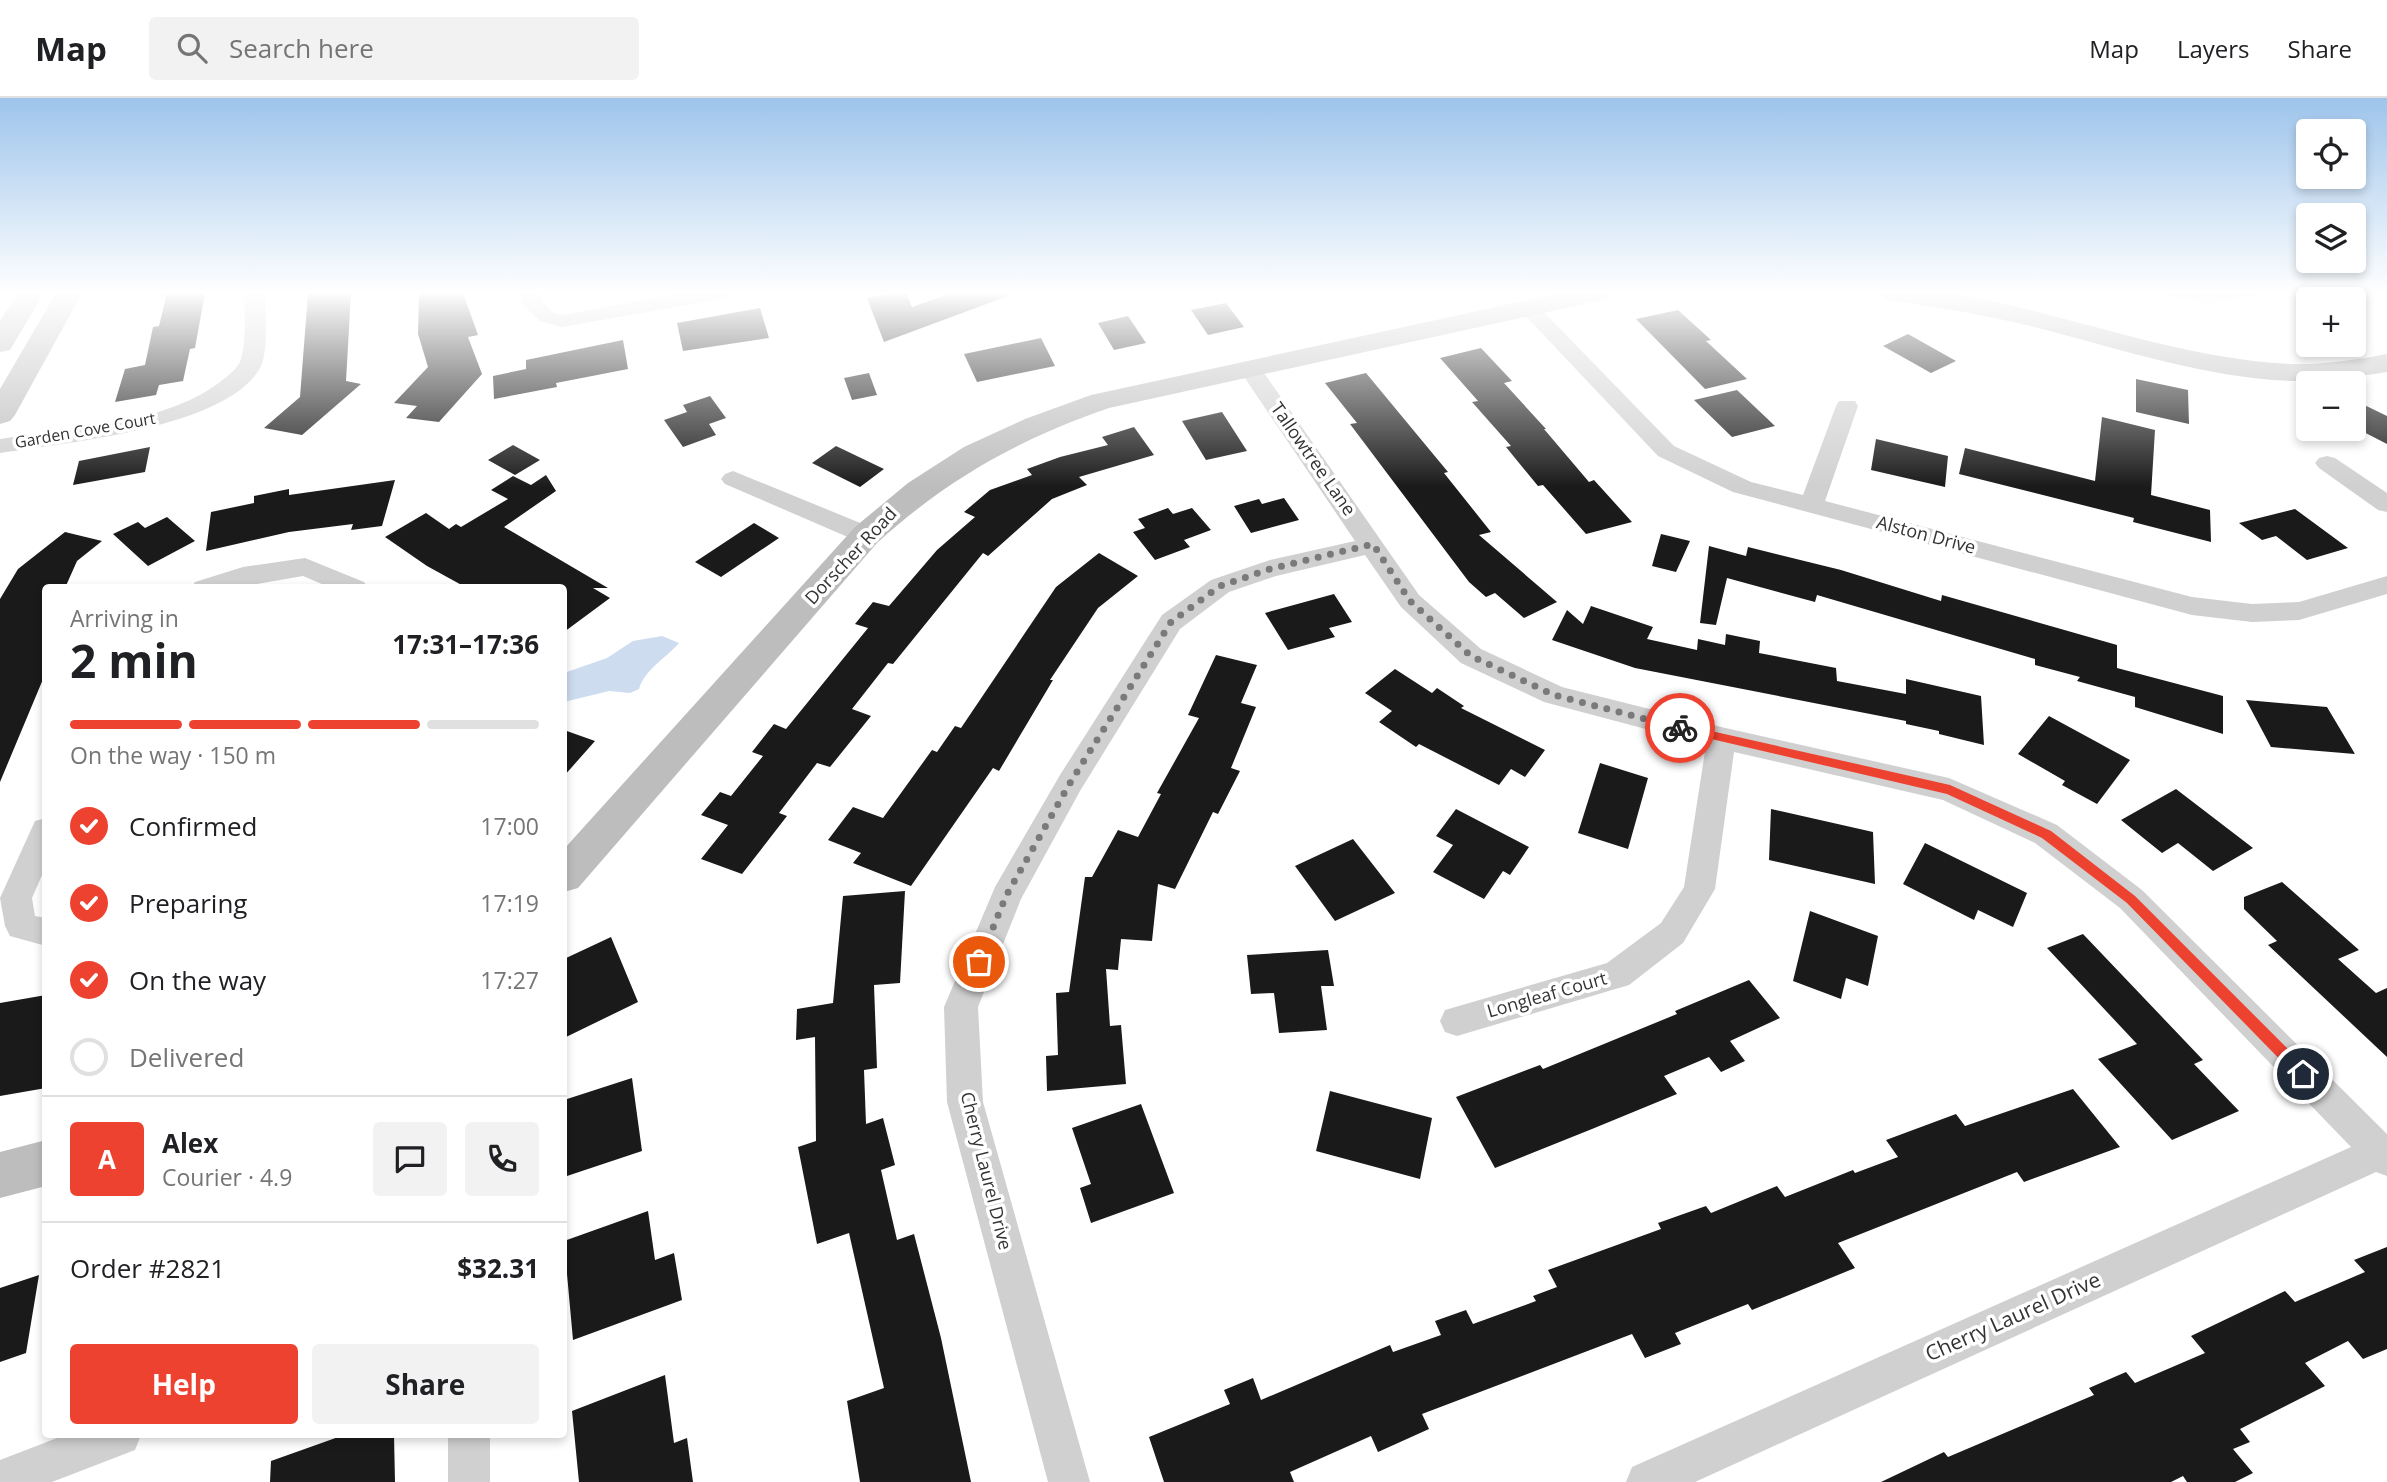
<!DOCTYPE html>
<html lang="en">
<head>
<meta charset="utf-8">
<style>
  body { margin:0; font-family:"Open Sans",sans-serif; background:#f2f2f2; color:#202124; height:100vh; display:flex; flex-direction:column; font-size:26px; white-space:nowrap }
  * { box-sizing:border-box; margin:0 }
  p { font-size:23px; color:#757577 }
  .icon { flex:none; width:38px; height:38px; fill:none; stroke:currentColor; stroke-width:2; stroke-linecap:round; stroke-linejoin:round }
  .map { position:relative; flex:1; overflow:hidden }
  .details { position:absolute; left:42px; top:486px; width:525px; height:854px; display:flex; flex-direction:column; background:#fff; border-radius:7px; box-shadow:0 4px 10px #0003 }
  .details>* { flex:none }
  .controls { position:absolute; left:2296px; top:21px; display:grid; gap:14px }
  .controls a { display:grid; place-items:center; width:70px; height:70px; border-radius:7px; background:#fff; box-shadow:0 4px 10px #0003; font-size:35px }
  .pin { position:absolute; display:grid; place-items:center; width:60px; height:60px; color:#fff; margin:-30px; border:4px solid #fff; border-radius:50%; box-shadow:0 2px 7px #0007 }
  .courier { position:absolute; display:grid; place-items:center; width:70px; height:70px; margin:-35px; border:5px solid #ee4230; border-radius:50%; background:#fff; color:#222; box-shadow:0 2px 9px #0007 }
  .head em { font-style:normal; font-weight:700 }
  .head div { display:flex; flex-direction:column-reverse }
  .head { display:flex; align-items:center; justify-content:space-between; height:119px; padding:0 28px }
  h1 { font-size:46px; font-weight:700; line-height:52px }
  .bar { display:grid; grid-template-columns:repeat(4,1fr); gap:10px 7px; align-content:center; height:84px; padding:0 28px }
  .bar i { height:9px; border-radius:5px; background:#e0e0e0 }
  .bar .active { background:#ee4230 }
  .bar p { grid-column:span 4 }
  .line { display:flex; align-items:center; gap:18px; padding:0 28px; border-top:2px solid #e0e0e0 }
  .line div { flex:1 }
  .round { display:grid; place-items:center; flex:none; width:74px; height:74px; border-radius:7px; background:#f2f2f2 }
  ol { padding:0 28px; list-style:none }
  li { display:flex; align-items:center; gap:21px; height:77px }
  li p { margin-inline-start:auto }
  li .icon { padding:7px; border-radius:50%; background:#ee4230; color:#fff; stroke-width:4 }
  li:last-child { color:#757577 }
  li i { width:38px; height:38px; border:4px solid #e0e0e0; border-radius:50% }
  .button { display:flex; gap:14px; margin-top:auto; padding:14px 28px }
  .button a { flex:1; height:80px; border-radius:7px; background:#ee4230; color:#fff; font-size:28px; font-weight:700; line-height:80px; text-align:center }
  .button a+a { background:#f2f2f2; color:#202124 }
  header { display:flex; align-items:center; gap:42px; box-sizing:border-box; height:98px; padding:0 35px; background:#fff; border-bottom:2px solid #e0e0e0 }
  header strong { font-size:33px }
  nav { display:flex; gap:38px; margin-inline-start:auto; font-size:24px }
  .search { width:490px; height:63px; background:#f2f2f2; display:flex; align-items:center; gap:18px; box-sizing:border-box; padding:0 24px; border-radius:7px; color:#757577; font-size:26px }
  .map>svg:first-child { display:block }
  .water { fill:#cddcef }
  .building { fill:#1a1a1a }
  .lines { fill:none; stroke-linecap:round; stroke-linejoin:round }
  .street { fill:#d0d0d0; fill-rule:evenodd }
  .secondary { fill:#bdbdbd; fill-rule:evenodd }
  .route { fill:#ee4230 }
  .done { stroke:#7a7a7a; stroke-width:7; stroke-dasharray:0 12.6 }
  .labels { text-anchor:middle; stroke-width:7; stroke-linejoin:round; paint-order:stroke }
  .far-street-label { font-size:16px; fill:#333; stroke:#fff }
  .street-label { font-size:18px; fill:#333; stroke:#fff }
  .near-street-label { font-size:21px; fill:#333; stroke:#fff }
</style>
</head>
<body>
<header>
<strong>Map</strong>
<div class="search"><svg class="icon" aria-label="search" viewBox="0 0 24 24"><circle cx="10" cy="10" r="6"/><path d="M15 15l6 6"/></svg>Search here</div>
<nav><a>Map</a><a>Layers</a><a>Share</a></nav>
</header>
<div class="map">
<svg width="2387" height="1384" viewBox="0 0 2387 1384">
  <rect width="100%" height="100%" fill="#fff"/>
  <path class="water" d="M 2147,195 L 2277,195 L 2208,205 Z
    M 662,538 L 679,545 C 665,561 645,571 639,591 L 630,595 L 609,593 L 564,604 L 564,575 L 607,560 L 633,543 Z"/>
  <path class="building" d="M 167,195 L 205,195 L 195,250 L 190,251 L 183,283 L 159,287 L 156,297 L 115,304 L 125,271 L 145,267 L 153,229 L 159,228 Z
    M 308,195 L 351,195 L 346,283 L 361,286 L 302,337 L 264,330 L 300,299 Z
    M 419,195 L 463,195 L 478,237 L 468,239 L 482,276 L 439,324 L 406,320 L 417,308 L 394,305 L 428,269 L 418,236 Z
    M 894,195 L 906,195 L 912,209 L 951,195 L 1008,195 L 1008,198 L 884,244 L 867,200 Z
    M 1226,205 L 1244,229 L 1208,237 L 1191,212 Z
    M 760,210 L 769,240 L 683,253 L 677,225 Z
    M 1678,212 L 1711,242 L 1706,243 L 1747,281 L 1705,291 L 1636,221 Z
    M 1128,218 L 1146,245 L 1114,252 L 1098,225 Z
    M 1908,236 L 1956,263 L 1931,275 L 1883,248 Z
    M 1041,240 L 1055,268 L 977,284 L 964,256 Z
    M 623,242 L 628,271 L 556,285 L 557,289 L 494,301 L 493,278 L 526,271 L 526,262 Z
    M 1481,250 L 1512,283 L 1504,285 L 1546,331 L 1544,331 L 1589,384 L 1594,382 L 1632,424 L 1586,436 L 1543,387 L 1538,388 L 1506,349 L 1511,348 L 1472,304 L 1478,303 L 1440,260 Z
    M 869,275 L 877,297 L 852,302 L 844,280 Z
    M 1366,275 L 1448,374 L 1444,375 L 1491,434 L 1479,437 L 1557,504 L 1524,520 L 1495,495 L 1486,499 L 1469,484 L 1350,326 L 1357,325 L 1325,285 Z
    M 2136,281 L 2188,292 L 2189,326 L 2136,314 Z
    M 1737,292 L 1775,328 L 1732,339 L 1694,302 Z
    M 710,298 L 726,320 L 709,326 L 716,337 L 683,349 L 664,322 L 687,314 L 683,307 Z
    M 2354,302 L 2387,318 L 2387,346 L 2354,329 Z
    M 1222,314 L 1247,353 L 1206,362 L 1182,323 Z
    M 2102,319 L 2155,332 L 2151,397 L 2210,412 L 2211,444 L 2133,424 L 2134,420 L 1959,376 L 1965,350 L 2095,383 Z
    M 1134,329 L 1154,357 L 1079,379 L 1087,387 L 1052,401 L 988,458 L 983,455 L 893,566 L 888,565 L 852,611 L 871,618 L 830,669 L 817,665 L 779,715 L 787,718 L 742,776 L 701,761 L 728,727 L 701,717 L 720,694 L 731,698 L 763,658 L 752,654 L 774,626 L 786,631 L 868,530 L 855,526 L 873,504 L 889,508 L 937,452 L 975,419 L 964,414 L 990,392 L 1032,377 L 1027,371 L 1060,359 L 1108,347 L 1102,339 Z
    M 1876,341 L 1948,358 L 1945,389 L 1871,372 Z
    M 513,347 L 540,362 L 515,377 L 488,362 Z
    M 836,348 L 884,371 L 860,389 L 812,365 Z
    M 150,349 L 145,374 L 73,387 L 79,363 Z
    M 546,377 L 556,393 L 504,429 L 608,490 L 593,490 L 610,500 L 564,534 L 564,490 L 467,490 L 427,468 L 385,439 L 426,415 L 449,431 L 456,426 L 461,429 L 508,401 L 491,392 L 513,378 L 531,387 Z
    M 395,382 L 382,428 L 351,432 L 353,426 L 289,434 L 206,453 L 211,414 L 254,405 L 254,398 L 289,391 L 289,397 Z
    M 1284,400 L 1299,422 L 1251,435 L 1234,408 L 1259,401 L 1262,406 Z
    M 1168,410 L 1173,416 L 1192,410 L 1211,432 L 1184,442 L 1190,449 L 1155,462 L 1133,434 L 1145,430 L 1138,421 Z
    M 2295,411 L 2348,450 L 2307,462 L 2276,438 L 2262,442 L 2239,425 Z
    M 167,419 L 195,443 L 148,468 L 113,436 L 138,424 L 145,430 Z
    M 754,425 L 779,440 L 721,479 L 695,464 Z
    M 65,434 L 102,443 L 77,463 L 65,490 L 46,490 L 46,574 L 0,684 L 0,501 L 18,471 Z
    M 1661,436 L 1690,443 L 1676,474 L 1652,468 Z
    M 1709,448 L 1746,458 L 1748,449 L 1841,472 L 1941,503 L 1942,497 L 2117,547 L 2117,570 L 2223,598 L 2223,636 L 2135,609 L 2135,599 L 2077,583 L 2080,579 L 2035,567 L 2035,561 L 1817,497 L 1815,504 L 1727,480 L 1716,527 L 1700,525 Z
    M 1099,455 L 1138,478 L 1098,510 L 1050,582 L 1053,582 L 999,673 L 993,670 L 911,788 L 853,765 L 861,755 L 828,742 L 853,709 L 883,720 L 932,652 L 937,654 L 955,628 L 961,630 L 1056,489 Z
    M 1334,496 L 1352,524 L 1329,530 L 1335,539 L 1288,552 L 1265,515 Z
    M 1591,508 L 1653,529 L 1647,541 L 1697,552 L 1698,541 L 1725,547 L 1726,536 L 1760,543 L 1759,555 L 1836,570 L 1837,583 L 1906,596 L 1906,581 L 1981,598 L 1984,647 L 1939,636 L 1939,633 L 1906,626 L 1906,623 L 1635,570 L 1552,542 L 1567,512 L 1583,526 Z
    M 1216,557 L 1257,567 L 1241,605 L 1256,609 L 1231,670 L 1240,673 L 1218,716 L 1213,714 L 1175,791 L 1158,786 L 1152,843 L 1121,841 L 1118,872 L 1106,871 L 1110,928 L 1121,927 L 1126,986 L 1047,993 L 1046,958 L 1058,957 L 1056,895 L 1069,894 L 1085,779 L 1092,779 L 1118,732 L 1138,739 L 1161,696 L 1157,695 L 1199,620 L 1188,617 Z
    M 1395,571 L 1432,595 L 1437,590 L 1464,608 L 1461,610 L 1545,652 L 1525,679 L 1511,671 L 1499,687 L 1419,646 L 1416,649 L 1379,624 L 1392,613 L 1365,595 Z
    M 2246,602 L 2327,609 L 2355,656 L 2271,649 Z
    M 2049,618 L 2130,662 L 2097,706 L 2062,687 L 2065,683 L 2018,656 Z
    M 564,632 L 595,643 L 564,678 Z
    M 1600,665 L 1648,680 L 1628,751 L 1578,735 Z
    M 2176,691 L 2253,750 L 2213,773 L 2178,745 L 2162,755 L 2121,722 Z
    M 1456,711 L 1529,749 L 1510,777 L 1503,773 L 1484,801 L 1433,774 L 1453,747 L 1436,738 Z
    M 1771,711 L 1873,734 L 1875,786 L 1769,762 Z
    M 1353,741 L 1395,795 L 1335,823 L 1295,768 Z
    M 1925,745 L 2027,795 L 2013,829 L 1978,812 L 1974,822 L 1903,786 Z
    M 2282,784 L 2359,852 L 2338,861 L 2376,895 L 2387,890 L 2387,959 L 2268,847 L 2277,843 L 2244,811 L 2244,799 Z
    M 905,793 L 900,885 L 874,887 L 877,970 L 864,972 L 866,1026 L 883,1020 L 895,1067 L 881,1072 L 897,1142 L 914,1136 L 941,1240 L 971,1384 L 860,1384 L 847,1303 L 884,1290 L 849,1135 L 817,1146 L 798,1049 L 816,1043 L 815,939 L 796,942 L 797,911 L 833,905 L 843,798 Z
    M 1810,813 L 1878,838 L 1868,888 L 1846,880 L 1841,901 L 1793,883 Z
    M 2083,836 L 2203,962 L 2194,966 L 2239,1013 L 2172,1042 L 2098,961 L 2137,946 L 2047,850 Z
    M 611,839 L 638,904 L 564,940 L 564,861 Z
    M 1328,852 L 1334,888 L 1321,888 L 1327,932 L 1279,935 L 1274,895 L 1251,896 L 1247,857 Z
    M 1749,882 L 1780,920 L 1730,943 L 1745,963 L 1721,974 L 1709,959 L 1664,978 L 1677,996 L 1592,1031 L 1495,1070 L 1456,999 L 1540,967 L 1543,971 L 1677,916 L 1675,913 Z
    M 46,897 L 46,990 L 0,998 L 0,905 Z
    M 632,980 L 642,1053 L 564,1079 L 564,1002 Z
    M 2073,991 L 2120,1049 L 2024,1084 L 2017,1074 L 1838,1145 L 1855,1170 L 1752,1212 L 1748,1206 L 1675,1235 L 1681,1246 L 1645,1260 L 1632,1236 L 1422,1316 L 1429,1331 L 1378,1354 L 1371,1338 L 1290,1374 L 1294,1384 L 1164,1384 L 1149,1339 L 1230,1306 L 1224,1292 L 1253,1280 L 1261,1302 L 1390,1247 L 1393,1254 L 1441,1237 L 1435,1223 L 1466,1212 L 1473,1226 L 1536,1203 L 1533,1198 L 1557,1189 L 1548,1172 L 1661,1131 L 1658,1125 L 1706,1108 L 1711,1115 L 1777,1088 L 1785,1099 L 1853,1072 L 1855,1075 L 1898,1059 L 1886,1042 L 1956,1016 L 1965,1028 Z
    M 1330,993 L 1432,1020 L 1420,1081 L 1316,1053 Z
    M 1141,1006 L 1174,1095 L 1091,1125 L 1080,1090 L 1091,1086 L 1072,1030 Z
    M 648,1113 L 655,1162 L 674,1155 L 682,1202 L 573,1242 L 564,1143 Z
    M 2387,1149 L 2387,1251 L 2363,1261 L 2348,1243 L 2305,1265 L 2325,1288 L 2240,1331 L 2250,1344 L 2233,1351 L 2253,1375 L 2235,1384 L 2187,1384 L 2183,1378 L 2171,1384 L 1881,1384 L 1944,1354 L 1948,1359 L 2094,1297 L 2089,1290 L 2126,1274 L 2135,1285 L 2205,1255 L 2191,1238 L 2285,1193 L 2295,1204 L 2365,1174 L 2354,1162 Z
    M 39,1177 L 26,1255 L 0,1264 L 0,1190 Z
    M 665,1277 L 674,1345 L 687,1340 L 693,1384 L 579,1384 L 572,1313 Z
    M 344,1337 L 394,1337 L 395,1384 L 270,1384 L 271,1363 Z"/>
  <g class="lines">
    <path class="street" d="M 245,195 L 265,195 C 265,215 269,253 260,270 C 227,330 63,345 0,355 L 0,341 C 70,330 169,327 225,280 C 230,276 237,270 240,264 C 247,244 244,217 245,195 Z
      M 521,195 L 541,195 L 542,204 L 554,215 L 562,217 L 685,195 L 731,195 L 728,199 L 721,201 L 562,229 L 540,223 L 522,206 Z
      M 1528,203 L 1535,205 L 1674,348 L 1751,384 L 1803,397 L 1836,308 L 1839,303 L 1855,303 L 1858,308 L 1825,403 L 2192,499 L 2252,506 L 2299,504 L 2387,478 L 2387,496 L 2299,522 L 2252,524 L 2192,517 L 1733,394 L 1658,358 L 1521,213 L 1518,209 L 1521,205 Z
      M 1249,263 L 1257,265 L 1419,497 L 1481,551 L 1562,589 L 1721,629 L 1949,680 L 2057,727 L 2142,792 L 2387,1036 L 2387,1078 L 2376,1074 L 1695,1384 L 1626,1384 L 1632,1369 L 2351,1049 L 2120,810 L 2035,745 L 1943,702 L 1734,654 L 1715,791 L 1683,845 L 1629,887 L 1457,938 L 1445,934 L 1440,923 L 1445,912 L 1607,865 L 1661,825 L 1684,789 L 1706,647 L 1544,604 L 1461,565 L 1401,509 L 1365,457 L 1276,478 L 1229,494 L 1180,531 L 1080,693 L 1021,801 L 978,909 L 983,1004 L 1090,1384 L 1048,1384 L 947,1004 L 944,909 L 995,789 L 1060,677 L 1162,517 L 1211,482 L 1270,462 L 1355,443 L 1238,270 L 1241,265 Z
      M 2327,358 L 2335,360 L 2387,395 L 2387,414 L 2378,412 L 2319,370 L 2315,365 L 2319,360 Z
      M 733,373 L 875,431 L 879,437 L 875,443 L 866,445 L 857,443 L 725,386 L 721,381 L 725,376 Z
      M 305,460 L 364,484 L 368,490 L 331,490 L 303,478 L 233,490 L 191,490 L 195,484 L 243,469 Z
      M 46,720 L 46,768 L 32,800 L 35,818 L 46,820 L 46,848 L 10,838 L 5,828 L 0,800 L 35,723 Z
      M 65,1337 L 141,1337 L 135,1352 L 52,1384 L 0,1384 L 0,1362 Z
      M 448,1337 L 490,1337 L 490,1384 L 448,1384 Z"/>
    <path class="secondary" d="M 18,195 L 44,195 L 10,252 L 0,254 L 0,223 Z
      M 56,195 L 82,195 L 15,317 L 10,323 L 0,326 L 0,291 Z
      M 1560,195 L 1611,195 L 1607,201 L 1598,203 L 1109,310 C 1021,340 946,382 877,445 L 578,790 L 564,794 L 564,751 L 855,429 L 908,385 L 964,349 L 1025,321 L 1091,297 Z
      M 1881,195 L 1950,195 L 1966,198 C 2075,218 2180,261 2291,266 C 2324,267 2355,262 2387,256 L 2387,274 C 2355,279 2324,284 2292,283 C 2208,280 2127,253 2046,232 C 1996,219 1945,210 1894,203 L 1885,201 Z
      M 46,1042 L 46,1088 L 0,1100 L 0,1054 Z"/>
  </g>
  <linearGradient id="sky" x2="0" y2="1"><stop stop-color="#9dc4eb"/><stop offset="0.5" stop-color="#fff"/><stop offset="1" stop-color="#fff" stop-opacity="0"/></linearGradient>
  <rect width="2387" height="389" fill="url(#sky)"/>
  <path class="route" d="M 1680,626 L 1950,687 L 2051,733 L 2135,798 L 2308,971 L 2308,980 L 2298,980 L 2127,805 L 2042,740 L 1947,696 L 1677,633 L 1675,630 Z"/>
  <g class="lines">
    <path class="done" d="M 979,864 L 1006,798 L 1070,685 L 1171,524 L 1220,488 L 1270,471 L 1373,446 L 1410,503 L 1471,558 L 1554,597 L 1680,630"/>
  </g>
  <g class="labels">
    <g class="far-street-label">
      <text transform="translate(85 332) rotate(-10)" y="6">Garden Cove Court</text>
    </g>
    <g class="street-label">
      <text transform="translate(1313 361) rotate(55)" y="6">Tallowtree Lane</text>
      <text transform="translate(1926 437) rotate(15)" y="6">Alston Drive</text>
      <text transform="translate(851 458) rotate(-47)" y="6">Dorscher Road</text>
      <text transform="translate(1547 897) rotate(-16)" y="6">Longleaf Court</text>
      <text transform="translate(986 1073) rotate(76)" y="6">Cherry Laurel Drive</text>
    </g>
    <g class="near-street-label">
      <text transform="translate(2013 1219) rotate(-24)" y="7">Cherry Laurel Drive</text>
    </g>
  </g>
</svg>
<div class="controls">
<a><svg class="icon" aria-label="locate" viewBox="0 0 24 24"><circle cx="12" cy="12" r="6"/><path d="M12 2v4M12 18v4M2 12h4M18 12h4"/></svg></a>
<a><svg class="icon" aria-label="layers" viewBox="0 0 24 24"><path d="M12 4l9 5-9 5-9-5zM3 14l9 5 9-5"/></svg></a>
<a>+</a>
<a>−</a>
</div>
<div class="pin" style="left:979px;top:864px;background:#ea580c"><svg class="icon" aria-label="bag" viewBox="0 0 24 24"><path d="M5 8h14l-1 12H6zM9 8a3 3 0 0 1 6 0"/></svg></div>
<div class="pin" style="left:2303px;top:976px;background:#1f2937"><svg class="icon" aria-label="home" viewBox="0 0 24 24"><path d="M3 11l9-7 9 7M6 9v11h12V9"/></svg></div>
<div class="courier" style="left:1680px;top:630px"><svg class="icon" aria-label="bike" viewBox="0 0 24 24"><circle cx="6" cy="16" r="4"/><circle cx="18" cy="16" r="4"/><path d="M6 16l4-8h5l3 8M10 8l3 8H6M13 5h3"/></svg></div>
<section class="details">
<div class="head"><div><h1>2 min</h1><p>Arriving in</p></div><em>17:31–17:36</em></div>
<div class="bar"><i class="active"></i><i class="active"></i><i class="active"></i><i></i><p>On the way · 150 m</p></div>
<ol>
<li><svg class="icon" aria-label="check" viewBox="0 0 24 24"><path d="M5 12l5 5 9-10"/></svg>Confirmed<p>17:00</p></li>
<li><svg class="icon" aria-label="check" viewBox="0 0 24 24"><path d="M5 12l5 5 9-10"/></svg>Preparing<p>17:19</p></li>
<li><svg class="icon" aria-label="check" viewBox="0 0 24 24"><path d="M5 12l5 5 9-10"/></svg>On the way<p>17:27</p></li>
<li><i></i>Delivered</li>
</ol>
<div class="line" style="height:126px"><b class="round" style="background:#ee4230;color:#fff">A</b><div><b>Alex</b><p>Courier · 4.9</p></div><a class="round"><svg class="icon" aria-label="chat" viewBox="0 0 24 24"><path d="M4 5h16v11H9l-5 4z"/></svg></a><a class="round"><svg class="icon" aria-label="phone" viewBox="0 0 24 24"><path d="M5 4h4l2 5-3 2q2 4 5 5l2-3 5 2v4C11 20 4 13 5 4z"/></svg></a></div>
<div class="line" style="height:91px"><div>Order #2821</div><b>$32.31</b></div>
<div class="button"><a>Help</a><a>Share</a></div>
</section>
</div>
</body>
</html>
